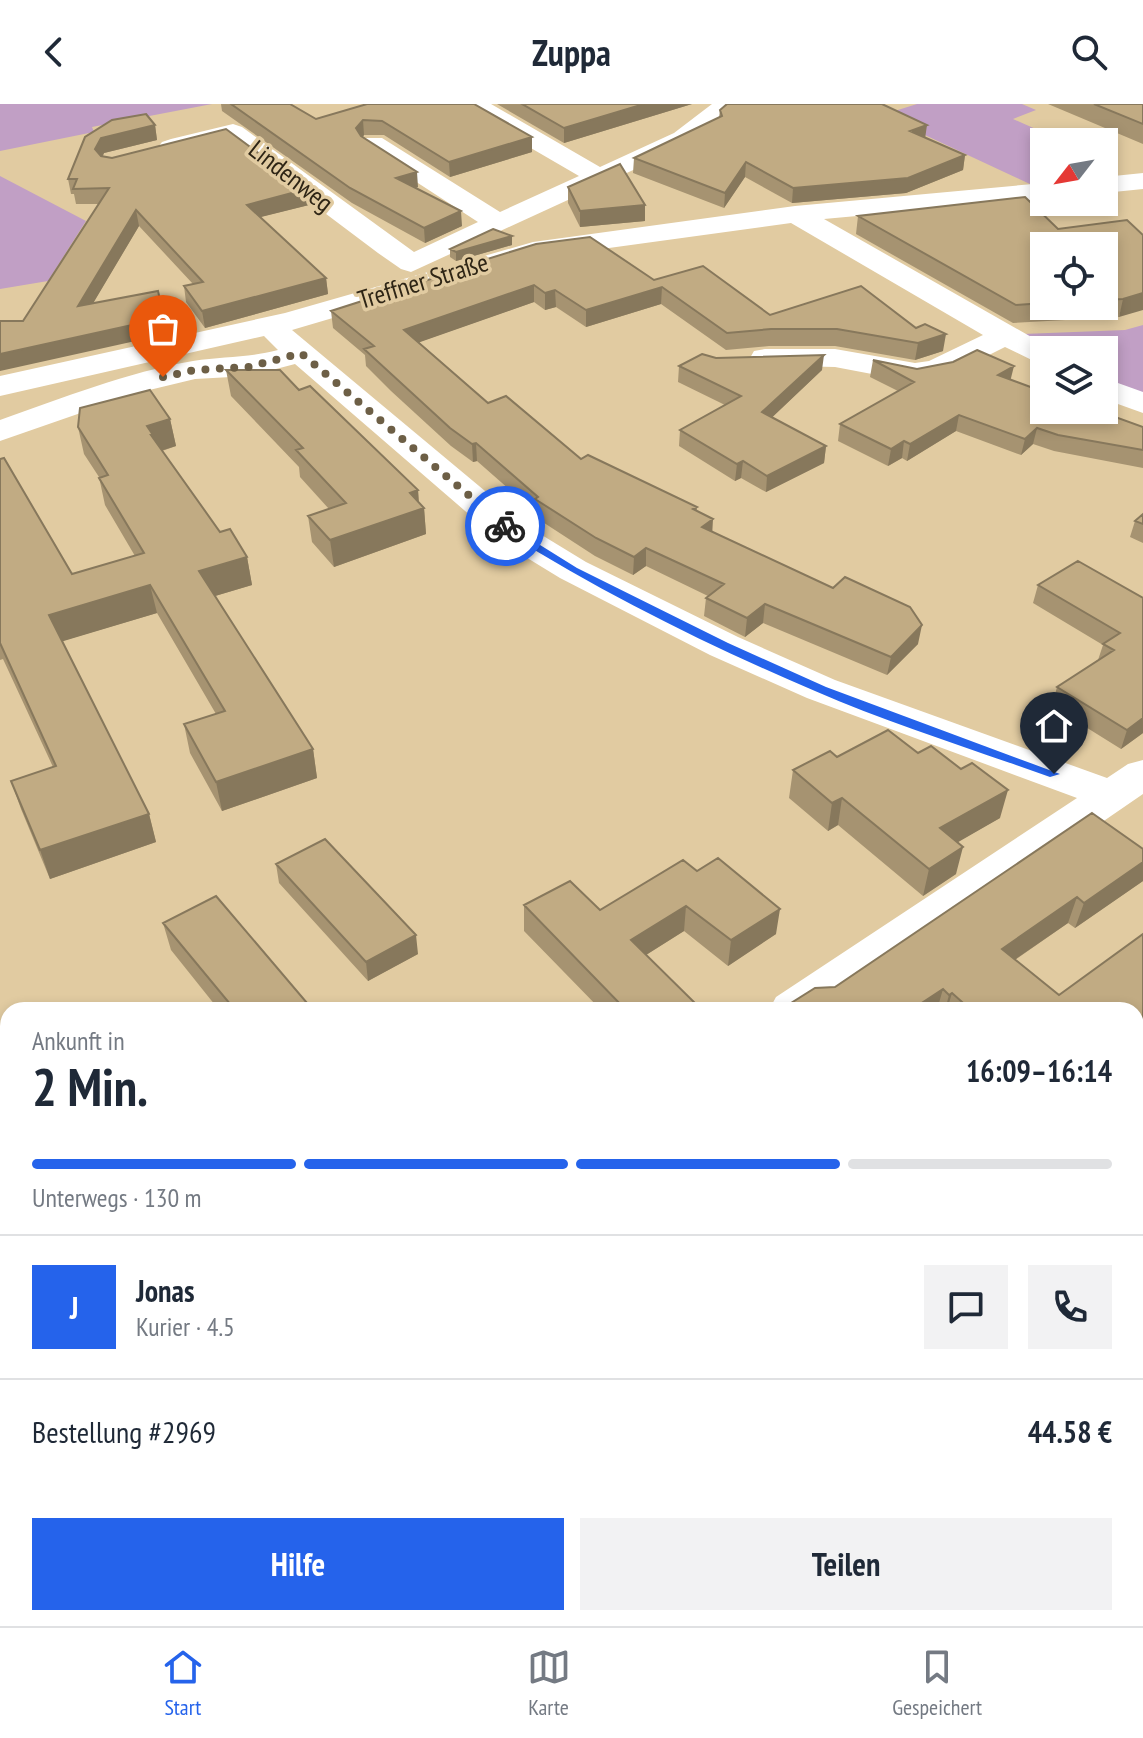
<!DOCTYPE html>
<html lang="de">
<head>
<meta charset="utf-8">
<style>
  body { margin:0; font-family:"PT Sans Narrow",sans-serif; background:#f2f2f3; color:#1f2937; height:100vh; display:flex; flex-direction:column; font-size:30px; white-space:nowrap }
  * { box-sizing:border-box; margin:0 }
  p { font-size:26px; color:#747a83 }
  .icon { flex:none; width:44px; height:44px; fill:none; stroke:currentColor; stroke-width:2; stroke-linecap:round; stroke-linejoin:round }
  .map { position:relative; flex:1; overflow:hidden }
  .drawer { position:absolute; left:0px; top:898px; width:1144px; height:624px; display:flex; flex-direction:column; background:#fff; border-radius:24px 24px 0 0; box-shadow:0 4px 12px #0003 }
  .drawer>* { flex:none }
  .needle { width:52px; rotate:239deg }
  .buttons { position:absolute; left:1030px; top:24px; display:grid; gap:16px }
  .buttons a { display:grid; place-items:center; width:88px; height:88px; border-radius:0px; background:#fff; box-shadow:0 4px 12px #0003; font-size:40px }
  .pin { position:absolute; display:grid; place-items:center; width:68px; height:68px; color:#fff; margin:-82px -34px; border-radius:50% 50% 50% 0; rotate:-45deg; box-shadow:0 0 8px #0007 }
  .pin .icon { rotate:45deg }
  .courier { position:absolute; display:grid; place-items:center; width:80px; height:80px; margin:-40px; border:6px solid #2563eb; border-radius:50%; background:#fff; color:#222; box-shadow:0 2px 10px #0007 }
  .head em { font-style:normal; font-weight:800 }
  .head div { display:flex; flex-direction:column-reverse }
  .head { display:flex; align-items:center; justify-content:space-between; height:136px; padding:0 32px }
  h1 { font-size:52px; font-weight:800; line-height:60px }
  .bar { display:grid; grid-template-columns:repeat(4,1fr); gap:12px 8px; align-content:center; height:96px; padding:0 32px }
  .bar i { height:10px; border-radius:6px; background:#e0e1e3 }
  .bar .active { background:#2563eb }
  .bar p { grid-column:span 4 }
  .line { display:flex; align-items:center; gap:20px; padding:0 32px; border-top:2px solid #e0e1e3 }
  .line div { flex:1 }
  .round { display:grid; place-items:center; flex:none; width:84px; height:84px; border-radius:0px; background:#f2f2f3 }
  .button { display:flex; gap:16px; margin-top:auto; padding:16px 32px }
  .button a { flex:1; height:92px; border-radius:0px; background:#2563eb; color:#fff; font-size:32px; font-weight:800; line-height:92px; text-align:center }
  .button a+a { background:#f2f2f3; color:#1f2937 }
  header { display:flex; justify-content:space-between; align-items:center; height:104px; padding:0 32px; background:#fff; font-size:36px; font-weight:800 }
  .tabs { display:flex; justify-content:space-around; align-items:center; height:112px; border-top:2px solid #e0e1e3; background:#fff; font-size:22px; color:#747a83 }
  .tabs a { display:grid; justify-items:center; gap:4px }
  .tabs .active { color:#2563eb }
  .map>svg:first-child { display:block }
  .green { fill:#c19fc5 }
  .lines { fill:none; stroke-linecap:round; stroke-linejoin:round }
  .minor { fill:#fff; fill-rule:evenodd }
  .major { fill:#fff; fill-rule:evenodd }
  .wall { fill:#a69371; fill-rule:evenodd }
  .shaded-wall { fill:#87785c }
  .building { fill:#c1ab83; stroke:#87785c; stroke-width:2 }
  .route { fill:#2563eb }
  .done { stroke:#6d5f46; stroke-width:8; stroke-dasharray:0 14.4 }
  .labels { text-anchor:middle; stroke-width:7; stroke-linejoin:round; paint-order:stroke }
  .far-street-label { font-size:26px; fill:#2e2515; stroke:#e1cba1 }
</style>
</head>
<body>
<header><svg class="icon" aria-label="back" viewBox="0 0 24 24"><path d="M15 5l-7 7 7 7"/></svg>Zuppa<svg class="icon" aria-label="search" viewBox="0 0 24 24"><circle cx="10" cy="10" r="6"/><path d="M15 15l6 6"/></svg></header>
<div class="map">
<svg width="1143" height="1522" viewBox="0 0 1143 1522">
  <rect width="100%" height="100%" fill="#e1cba1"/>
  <path class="green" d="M 0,0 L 212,0 L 92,23 L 94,28 L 0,47 Z
    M 917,0 L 1022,0 L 1036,6 L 1013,15 L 1065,38 L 1044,38 L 1044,80 L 1032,81 L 882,11 Z
    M 0,72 L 86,117 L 48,177 L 0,185 Z
    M 1143,221 L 1143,293 L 1104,278 L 1104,246 L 1049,246 L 1023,230 L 1125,226 Z"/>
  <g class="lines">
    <path class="minor" d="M 461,0 L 491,0 L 600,63 L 674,29 L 712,0 L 739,0 L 692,39 L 411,168 L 401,165 L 378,149 L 229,37 L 171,51 L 162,48 L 158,43 L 162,38 L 171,35 L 233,20 L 242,23 L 414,148 L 478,118 L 364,44 L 360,39 L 364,34 L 382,34 L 500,108 L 579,72 L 464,5 Z
      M 1143,69 L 1143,85 L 1104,89 L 1104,73 Z
      M 1044,79 L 1044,95 L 824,115 L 1054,246 L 1044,246 L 1044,262 L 1005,243 L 949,271 L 914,278 L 835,263 L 754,261 L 750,254 L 754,247 L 765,245 L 835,245 L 915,259 L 929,257 L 983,231 L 791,119 L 536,154 L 292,226 L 527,422 L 586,458 L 738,533 L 835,576 L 1107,674 L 1128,660 L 1143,656 L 1143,690 L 829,906 L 769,906 L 776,893 L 1077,694 L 807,594 L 710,551 L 560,474 L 501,438 L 295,260 L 249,272 L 195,275 L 141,288 L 0,337 L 0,316 C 63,294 127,268 193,257 C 223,252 248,254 278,246 L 264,232 L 0,292 L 0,272 L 285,209 L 533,138 L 795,102 Z
      M 1104,274 L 1143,288 L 1143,309 L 1104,295 Z
      M 0,1066 L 8,1068 L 8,1116 L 0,1113 Z
      M 681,1514 L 754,1514 L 758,1522 L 685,1522 Z"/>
    <path class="major" d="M 0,1174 L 8,1177 L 8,1229 L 0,1226 Z
      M 397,1514 L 468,1514 L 472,1522 L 401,1522 Z
      M 491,1514 L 562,1514 L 566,1522 L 495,1522 Z"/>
  </g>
  <path class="wall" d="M 221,0 L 290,0 L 316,15 L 367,0 L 532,48 L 450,73 L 384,31 L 364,31 L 363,33 L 418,83 L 415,84 L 462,122 L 425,139 L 352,99 L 222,7 Z
    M 497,0 L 692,0 L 564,39 Z
    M 1048,0 L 1143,0 L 1143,40 Z
    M 720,6 L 925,34 L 965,51 L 963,66 L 906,89 L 792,99 L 745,73 L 724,104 L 633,69 L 634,54 L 719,14 Z
    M 112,16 L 155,21 L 157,36 L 104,49 L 103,52 L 307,85 L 309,101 L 260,113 L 326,174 L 328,190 L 205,224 L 186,198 L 184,182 L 193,180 L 139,122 L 93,199 L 167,230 L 23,217 L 99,100 L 76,100 L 74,90 L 71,90 L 68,75 Z
    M 568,83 L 645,101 L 645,117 L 580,123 L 568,99 Z
    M 858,112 L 1058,125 L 1143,131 L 1119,213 L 1013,219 L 856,130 ZM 1044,142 L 1104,142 L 1104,202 L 1044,202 Z
    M 512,141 L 456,157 L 450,153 L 450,145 Z
    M 484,156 L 654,176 L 770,211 L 861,182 L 943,247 L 915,256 L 835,242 L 769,242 L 726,246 L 661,200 L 586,223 L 556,203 L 545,206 L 534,198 L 419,238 L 488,299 L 581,355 L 697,403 L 697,407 L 712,428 L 918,540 L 887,571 L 763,519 L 745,533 L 704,512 L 706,494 L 708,492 L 646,462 L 633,471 L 595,452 L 535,413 L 535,408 L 477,357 L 473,358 L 451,342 L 391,287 L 366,262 L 365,251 L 333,224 L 331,207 L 484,158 Z
    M 716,254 L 822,266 L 772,313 L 826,342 L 824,359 L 766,388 L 741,374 L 735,377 L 679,342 L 680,326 L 725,301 L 678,278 L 679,262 Z
    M 873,256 L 917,265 L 1011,276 L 1143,323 L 1143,364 L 1054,347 L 1033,340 L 1021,351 L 956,327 L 907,357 L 902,354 L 888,362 L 838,337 L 840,320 L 898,287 L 870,273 Z
    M 226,266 L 299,286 L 418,386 L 419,398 L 424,404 L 426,430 L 334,463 L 312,438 L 308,412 L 329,405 L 300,373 L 299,363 L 231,292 Z
    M 170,315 L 176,342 L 162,347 L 220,428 L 247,453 L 252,481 L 215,492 L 313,645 L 317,674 L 222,707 L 190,649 L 184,620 L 216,610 L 157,509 L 62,537 L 149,710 L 156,738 L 50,775 L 21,705 L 11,677 L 53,663 L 3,555 L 0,556 L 0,355 L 72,470 L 135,452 L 105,401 L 99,373 L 84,350 L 78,323 Z
    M 1143,410 L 1143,439 L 1130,433 L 1135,417 Z
    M 1038,481 L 1143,494 L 1143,629 L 1121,645 L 1052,602 L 1057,583 L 1098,556 L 1103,541 L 1033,499 Z
    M 837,653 L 1000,714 L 957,738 L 956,770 L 923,792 L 838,721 L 828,727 L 789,694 L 793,666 Z
    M 1092,709 L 1143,745 L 1143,777 L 1075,824 L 1068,819 L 1015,856 L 1059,891 L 1143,830 L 1143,948 L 1136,953 L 1143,958 L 1143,1083 L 1136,1077 L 1136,906 L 780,906 L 815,884 L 835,883 Z
    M 683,756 L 776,830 L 728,862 L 684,827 L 646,851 L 702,906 L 601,906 L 524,827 L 524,801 L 600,806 Z
    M 276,760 L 418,850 L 368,877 L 279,779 Z
    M 163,819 L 313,906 L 219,906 L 171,846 Z
    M 1136,1183 L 1143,1189 L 1143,1327 L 1136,1321 Z
    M 1143,1495 L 1143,1522 L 974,1522 L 961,1514 L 1136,1514 Z
    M 906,1514 L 927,1514 L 923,1522 L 919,1522 Z"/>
  <path class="shaded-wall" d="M 644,0 L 692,0 L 564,39 L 564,24 Z
    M 363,16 L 364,31 L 357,39 L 356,24 Z
    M 155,21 L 157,36 L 104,49 L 98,60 L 95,45 L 101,34 Z
    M 927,21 L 925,35 L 910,27 Z
    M 532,33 L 532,48 L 450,73 L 449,58 Z
    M 965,51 L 963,66 L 906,89 L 792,99 L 793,84 Z
    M 746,58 L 745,73 L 724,104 L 725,89 Z
    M 417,68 L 418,83 L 397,89 L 396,74 Z
    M 307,85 L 309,101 L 249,116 L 247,101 Z
    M 645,101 L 645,117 L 580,123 L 580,107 Z
    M 136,106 L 139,122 L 82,218 L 78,202 Z
    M 461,107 L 462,122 L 425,139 L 424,124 Z
    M 512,132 L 512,141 L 456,157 L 456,148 Z
    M 326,174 L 328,190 L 205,224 L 202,207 Z
    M 534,181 L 534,198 L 406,243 L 404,226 Z
    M 662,183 L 661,200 L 586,223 L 586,206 Z
    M 555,186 L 556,203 L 545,206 L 545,189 Z
    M 1143,189 L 1143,206 L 1119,213 L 1123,195 Z
    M 164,214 L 167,230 L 0,267 L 0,250 Z
    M 946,230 L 943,247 L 915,256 L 918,239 Z
    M 824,251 L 822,266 L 761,324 L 762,308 Z
    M 1014,262 L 1010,278 L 998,271 Z
    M 959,311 L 956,327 L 907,357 L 910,340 Z
    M 170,315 L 176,342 L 157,348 L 147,322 Z
    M 1037,324 L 1033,340 L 1021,351 L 1025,335 Z
    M 904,337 L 902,354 L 888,362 L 891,345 Z
    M 476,339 L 477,357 L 473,358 L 472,340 Z
    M 826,342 L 824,359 L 766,388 L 767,372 Z
    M 743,357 L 741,374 L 735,377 L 737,360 Z
    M 418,386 L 419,405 L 424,404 L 426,430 L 334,463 L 330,436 L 410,389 Z
    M 713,415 L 712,433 L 702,423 Z
    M 646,444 L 646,462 L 633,471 L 634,453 Z
    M 247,453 L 252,481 L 205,495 L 199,467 Z
    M 150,481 L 157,509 L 57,539 L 49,511 Z
    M 765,500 L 763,519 L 745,533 L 747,514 Z
    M 922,521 L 918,540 L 887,571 L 891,553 Z
    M 1143,614 L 1143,629 L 1121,645 L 1127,626 Z
    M 313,645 L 317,674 L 222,707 L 216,678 Z
    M 1008,686 L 1000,714 L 934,752 L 940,724 Z
    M 842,694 L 838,721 L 828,727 L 832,699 Z
    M 149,710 L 156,738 L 50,775 L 40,746 Z
    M 963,743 L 956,770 L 923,792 L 929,765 Z
    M 1143,758 L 1143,777 L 1075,824 L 1084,799 Z
    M 1077,793 L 1068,819 L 994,870 L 1002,845 Z
    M 686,802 L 684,827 L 630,861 L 631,836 Z
    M 780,805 L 776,830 L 728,862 L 731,836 Z
    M 416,831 L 418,850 L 368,877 L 366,858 Z
    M 943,885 L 937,906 L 911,906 Z
    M 952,889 L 947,906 L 945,906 L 949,891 Z
    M 1143,930 L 1143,948 L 1136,953 L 1136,936 Z
    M 1143,1514 L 1143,1522 L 1134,1522 Z"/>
  <path class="building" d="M 231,0 L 290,0 L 316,15 L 367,0 L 474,0 L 532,33 L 449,58 L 382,17 L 363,16 L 356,24 L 361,32 L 417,68 L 396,74 L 461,107 L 424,124 L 350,84 Z
    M 522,0 L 644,0 L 564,24 Z
    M 727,0 L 882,0 L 927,21 L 910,27 L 965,51 L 908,74 L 793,84 L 746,58 L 725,89 L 634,54 L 722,12 L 720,6 Z
    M 1094,0 L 1143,0 L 1143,20 Z
    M 146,10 L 155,21 L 101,34 L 95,45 L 101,52 L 112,54 L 226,25 L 307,85 L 247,101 L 326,174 L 202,207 L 184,182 L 203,178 L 136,106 L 78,202 L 158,187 L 164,214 L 0,250 L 0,217 L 23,217 L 109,84 L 73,85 L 77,75 L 68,75 L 85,33 L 112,16 Z
    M 620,60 L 645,101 L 580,107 L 568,83 Z
    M 1025,93 L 1058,125 L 1127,116 L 1143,131 L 1143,189 L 1123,195 L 1104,196 L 1104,142 L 1044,142 L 1044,199 L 1016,201 L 858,112 Z
    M 493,125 L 512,132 L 456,148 L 450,145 Z
    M 590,133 L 654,176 L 703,162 L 770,211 L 861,182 L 916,224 L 925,220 L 946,230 L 918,239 L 837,225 L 771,225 L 727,229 L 662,183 L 586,206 L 555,186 L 545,189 L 534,181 L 404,226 L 488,299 L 506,292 L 581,355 L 588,351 L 697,403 L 693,405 L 713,415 L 702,423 L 833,484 L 845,473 L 910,503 L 922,521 L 891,553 L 765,500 L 747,514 L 706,494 L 724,480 L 646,444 L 634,453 L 596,434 L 535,395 L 538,393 L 476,339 L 472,340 L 450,324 L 364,245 L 374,242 L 331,207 L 487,157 L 484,156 L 536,140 Z
    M 977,246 L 1014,262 L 998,271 L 1044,288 L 1044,306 L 1096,306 L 1143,323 L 1143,346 L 1058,331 L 1037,324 L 1025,335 L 959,311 L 910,340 L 904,337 L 891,345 L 840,320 L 914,278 L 873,256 L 917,265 L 953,258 Z
    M 702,250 L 716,254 L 824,251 L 762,308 L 826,342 L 767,372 L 743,357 L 737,360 L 680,326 L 741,292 L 679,262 Z
    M 226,266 L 280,266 L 299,286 L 310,282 L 418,386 L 410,389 L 424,404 L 330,436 L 308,412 L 346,399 L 296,346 L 303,344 Z
    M 150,286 L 170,315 L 147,322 L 153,331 L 151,331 L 220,428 L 230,425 L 247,453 L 199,467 L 313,645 L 216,678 L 184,620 L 225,607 L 150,481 L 49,511 L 149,710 L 40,746 L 11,677 L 56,662 L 0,539 L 0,355 L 4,354 L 72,470 L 144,449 L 99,374 L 108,371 L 78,323 L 80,304 Z
    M 1143,410 L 1143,420 L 1135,417 Z
    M 1078,457 L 1143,494 L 1143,614 L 1127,626 L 1057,583 L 1114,546 L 1103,540 L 1120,529 L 1038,481 Z
    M 888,626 L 918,649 L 931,642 L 961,665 L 972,659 L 1008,686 L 940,724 L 963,743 L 929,765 L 842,694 L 832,699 L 793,666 L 830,647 L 837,653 Z
    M 1092,709 L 1143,745 L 1143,758 L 1084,799 L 1077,793 L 1002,845 L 1059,891 L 1143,830 L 1143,930 L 1136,936 L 1136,906 L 971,906 L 952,889 L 949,891 L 943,885 L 911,906 L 780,906 L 815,884 L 835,883 Z
    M 325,735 L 416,831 L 366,858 L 276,760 Z
    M 718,754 L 780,805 L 731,836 L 686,802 L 631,836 L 702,906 L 626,906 L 524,801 L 570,777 L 600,806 L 683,756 L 697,767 Z
    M 216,792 L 313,906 L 235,906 L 163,819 Z
    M 1136,953 L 1143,958 L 1143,1050 L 1136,1044 Z
    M 1136,1183 L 1143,1189 L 1143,1294 L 1136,1287 Z
    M 1136,1491 L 1143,1495 L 1143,1514 L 1134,1522 L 1020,1522 L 1006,1514 L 1136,1514 Z"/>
  <path class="route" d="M 505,419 L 577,464 L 728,539 L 826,583 L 1060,670 L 1050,673 C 972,645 891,620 815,587 C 707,541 600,488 501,425 L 499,422 Z"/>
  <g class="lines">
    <path class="done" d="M 163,273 L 195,266 L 249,263 L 301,249 L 505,422"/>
  </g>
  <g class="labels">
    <g class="far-street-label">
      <text transform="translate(291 72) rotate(38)" y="9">Lindenweg</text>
      <text transform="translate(423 177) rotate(-17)" y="9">Treffner Straße</text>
    </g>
  </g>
</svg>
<div class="buttons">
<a><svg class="needle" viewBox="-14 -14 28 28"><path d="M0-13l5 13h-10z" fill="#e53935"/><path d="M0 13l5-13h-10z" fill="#747a83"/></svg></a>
<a><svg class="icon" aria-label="locate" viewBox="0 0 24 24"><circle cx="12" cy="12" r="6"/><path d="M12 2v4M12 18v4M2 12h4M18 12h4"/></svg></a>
<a><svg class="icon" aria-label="layers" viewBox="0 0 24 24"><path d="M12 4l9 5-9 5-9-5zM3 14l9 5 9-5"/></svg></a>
</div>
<div class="pin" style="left:163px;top:273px;background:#ea580c"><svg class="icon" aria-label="bag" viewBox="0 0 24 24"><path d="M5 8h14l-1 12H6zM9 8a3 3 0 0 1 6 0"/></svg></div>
<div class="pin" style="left:1054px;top:670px;background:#1f2937"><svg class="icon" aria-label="home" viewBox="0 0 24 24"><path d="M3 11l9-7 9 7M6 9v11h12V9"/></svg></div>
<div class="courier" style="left:505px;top:422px"><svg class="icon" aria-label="bike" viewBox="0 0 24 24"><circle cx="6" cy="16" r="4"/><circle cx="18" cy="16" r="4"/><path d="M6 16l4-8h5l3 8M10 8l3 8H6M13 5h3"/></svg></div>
<section class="drawer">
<div class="head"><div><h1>2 Min.</h1><p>Ankunft in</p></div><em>16:09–16:14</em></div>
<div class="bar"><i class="active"></i><i class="active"></i><i class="active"></i><i></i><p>Unterwegs · 130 m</p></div>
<div class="line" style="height:144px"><b class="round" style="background:#2563eb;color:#fff">J</b><div><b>Jonas</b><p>Kurier · 4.5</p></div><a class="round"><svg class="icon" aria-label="chat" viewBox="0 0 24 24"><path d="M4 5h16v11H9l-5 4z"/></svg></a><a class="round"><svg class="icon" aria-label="phone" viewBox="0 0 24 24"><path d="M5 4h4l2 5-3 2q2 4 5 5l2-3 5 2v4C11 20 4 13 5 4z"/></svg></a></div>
<div class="line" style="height:104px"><div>Bestellung #2969</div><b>44.58 €</b></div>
<div class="button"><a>Hilfe</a><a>Teilen</a></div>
</section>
</div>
<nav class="tabs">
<a class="active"><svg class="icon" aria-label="home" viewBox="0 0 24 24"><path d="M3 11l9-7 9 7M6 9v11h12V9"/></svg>Start</a>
<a><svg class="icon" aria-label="map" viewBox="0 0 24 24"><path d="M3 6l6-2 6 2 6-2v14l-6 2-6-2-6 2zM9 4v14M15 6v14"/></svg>Karte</a>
<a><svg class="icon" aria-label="saved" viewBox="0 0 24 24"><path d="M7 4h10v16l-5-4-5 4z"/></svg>Gespeichert</a>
</nav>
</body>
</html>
